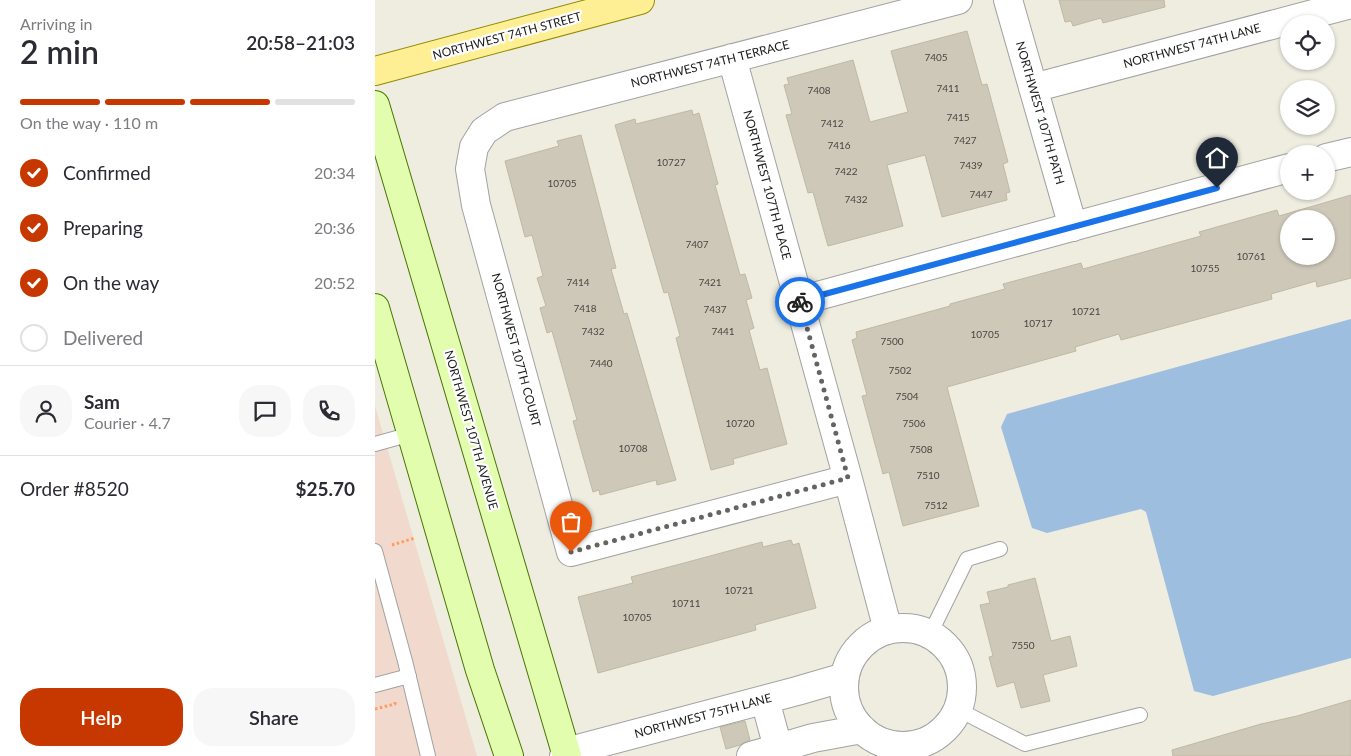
<!DOCTYPE html>
<html lang="en">
<head>
<meta charset="utf-8">
<style>
  body { margin:0; font-family:Lato,sans-serif; background:#f7f7f7; color:#2b2b33; height:100vh; display:flex; flex-direction:column; font-size:19px; white-space:nowrap }
  * { box-sizing:border-box; margin:0 }
  p { font-size:16px; color:#7c7c81 }
  .icon { flex:none; width:28px; height:28px; fill:none; stroke:currentColor; stroke-width:2; stroke-linecap:round; stroke-linejoin:round }
  .map { position:relative; flex:1; overflow:hidden }
  .panel { display:flex; flex-direction:column; background:#fff; width:375px }
  .panel>* { flex:none }
  .buttons { position:absolute; left:905px; top:15px; display:grid; gap:10px }
  .buttons a { display:grid; place-items:center; width:55px; height:55px; border-radius:50%; background:#fff; box-shadow:0 1px 4px #0004; font-size:25px }
  .pin { position:absolute; display:grid; place-items:center; width:42px; height:42px; color:#fff; margin:-51px -21px; border-radius:50% 50% 50% 0; rotate:-45deg; box-shadow:0 0 5px #0007 }
  .pin .icon { rotate:45deg }
  .courier { position:absolute; display:grid; place-items:center; width:50px; height:50px; margin:-25px; border:4px solid #1a73e8; border-radius:50%; background:#fff; color:#222; box-shadow:0 1px 6px #0007 }
  .overview em { font-style:normal; font-weight:600 }
  .overview div { display:flex; flex-direction:column-reverse }
  .overview { display:flex; align-items:center; justify-content:space-between; height:85px; padding:0 20px }
  h1 { font-size:32px; font-weight:600; line-height:38px }
  .bar { display:grid; grid-template-columns:repeat(4,1fr); gap:8px 5px; align-content:center; height:60px; padding:0 20px }
  .bar i { height:6px; border-radius:4px; background:#e1e1e2 }
  .bar .selected { background:#c73800 }
  .bar p { grid-column:span 4 }
  .line { display:flex; align-items:center; gap:12px; padding:0 20px; border-top:1px solid #e1e1e2 }
  .line div { flex:1 }
  .round { display:grid; place-items:center; flex:none; width:52px; height:52px; border-radius:20px; background:#f7f7f7 }
  ol { padding:0 20px; list-style:none }
  li { display:flex; align-items:center; gap:15px; height:55px }
  li p { margin-inline-start:auto }
  li .icon { padding:5px; border-radius:50%; background:#c73800; color:#fff; stroke-width:4 }
  li:last-child { color:#7c7c81 }
  li i { width:28px; height:28px; border:2px solid #e1e1e2; border-radius:50% }
  .cta { display:flex; gap:10px; margin-top:auto; padding:10px 20px }
  .cta a { flex:1; height:58px; border-radius:20px; background:#c73800; color:#fff; font-size:20px; font-weight:600; line-height:58px; text-align:center }
  .cta a+a { background:#f7f7f7; color:#2b2b33 }
  main { display:flex; flex:1; min-height:0 }
  .map>svg:first-child { display:block }
  .commercial { fill:#f1d9cd }
  .water { fill:#9dbedf }
  .building { fill:#cec8b9; stroke:#c0b8a2; fill-rule:evenodd }
  .lines { fill:none; stroke-linecap:round; stroke-linejoin:round }
  .lane-casing { stroke:#a2a2a2; stroke-width:16 }
  .street-casing { stroke:#a2a2a2; stroke-width:30 }
  .secondary-casing { stroke:#487500; stroke-width:30 }
  .primary-casing { stroke:#938b00; stroke-width:30 }
  .path { stroke:#ff9d60; stroke-width:3; stroke-dasharray:2.5 2.5; stroke-linecap:butt }
  .lane { stroke:#fff; stroke-width:14 }
  .street { stroke:#fff; stroke-width:28 }
  .secondary { stroke:#e3fdae; stroke-width:28 }
  .primary { stroke:#ffef94; stroke-width:28 }
  .done { stroke:#656460; stroke-width:5; stroke-dasharray:0 9 }
  .route { stroke:#1a73e8; stroke-width:6 }
  .labels { text-anchor:middle; stroke-width:4.5; stroke-linejoin:round; paint-order:stroke }
  .number-label { font-size:10px; fill:#484642 }
  .street-label { font-size:12px; fill:#1b1b1b; stroke:#fff }
</style>
</head>
<body>
<main>
<section class="panel">
<div class="overview"><div><h1>2 min</h1><p>Arriving in</p></div><em>20:58–21:03</em></div>
<div class="bar"><i class="selected"></i><i class="selected"></i><i class="selected"></i><i></i><p>On the way · 110 m</p></div>
<ol>
<li><svg class="icon" aria-label="check" viewBox="0 0 24 24"><path d="M5 12l5 5 9-10"/></svg>Confirmed<p>20:34</p></li>
<li><svg class="icon" aria-label="check" viewBox="0 0 24 24"><path d="M5 12l5 5 9-10"/></svg>Preparing<p>20:36</p></li>
<li><svg class="icon" aria-label="check" viewBox="0 0 24 24"><path d="M5 12l5 5 9-10"/></svg>On the way<p>20:52</p></li>
<li><i></i>Delivered</li>
</ol>
<div class="line" style="height:90px"><a class="round"><svg class="icon" aria-label="person" viewBox="0 0 24 24"><circle cx="12" cy="8" r="4"/><path d="M4 21q1-7 8-7t8 7"/></svg></a><div><b>Sam</b><p>Courier · 4.7</p></div><a class="round"><svg class="icon" aria-label="chat" viewBox="0 0 24 24"><path d="M4 5h16v11H9l-5 4z"/></svg></a><a class="round"><svg class="icon" aria-label="phone" viewBox="0 0 24 24"><path d="M5 4h4l2 5-3 2q2 4 5 5l2-3 5 2v4C11 20 4 13 5 4z"/></svg></a></div>
<div class="line" style="height:65px"><div>Order #8520</div><b>$25.70</b></div>
<div class="cta"><a>Help</a><a>Share</a></div>
</section>
<div class="map">
<svg width="976" height="756" viewBox="0 0 976 756">
  <rect width="100%" height="100%" fill="#eeede0"/>
  <path class="commercial" d="M 0,406 L 102,756 L 0,756 Z"/>
  <path class="water" d="M 976,319 L 976,658 L 838,696 L 819,691 L 771,512 L 766,509 L 672,533 L 657,528 L 626,427 L 632,414 Z"/>
  <path class="building" d="M 684,0 L 789,0 L 790,7 L 728,23 L 726,18 L 698,26 L 696,21 L 690,22 Z
    M 592,31 L 607,85 L 612,84 L 633,162 L 628,164 L 635,192 L 631,193 L 632,200 L 567,217 L 550,155 L 512,165 L 528,226 L 453,246 L 438,192 L 433,193 L 411,115 L 417,114 L 409,85 L 414,84 L 412,78 L 478,60 L 495,122 L 533,112 L 516,51 Z
    M 317,110 L 318,115 L 324,113 L 343,184 L 340,185 L 365,275 L 370,274 L 377,298 L 371,300 L 379,328 L 374,330 L 385,370 L 392,368 L 412,444 L 358,459 L 359,464 L 336,470 L 301,338 L 305,336 L 293,292 L 289,293 L 240,125 L 260,119 L 261,124 Z
    M 206,135 L 241,268 L 236,269 L 249,314 L 252,313 L 301,480 L 282,485 L 281,480 L 225,495 L 224,490 L 218,492 L 198,421 L 202,420 L 177,331 L 172,333 L 165,308 L 171,306 L 162,278 L 168,276 L 157,235 L 150,237 L 130,161 L 184,146 L 182,141 Z
    M 976,195 L 976,278 L 942,287 L 941,281 L 896,294 L 897,299 L 809,323 L 746,340 L 744,334 L 700,347 L 701,351 L 572,387 L 604,506 L 528,526 L 514,472 L 508,474 L 487,396 L 492,395 L 477,340 L 482,338 L 481,332 L 575,306 L 575,304 L 630,289 L 628,284 L 706,263 L 708,269 L 826,236 L 824,232 L 902,210 L 904,216 ZM 914,219 L 951,219 L 951,256 L 914,256 Z
    M 416,540 L 418,545 L 424,543 L 441,608 L 380,625 L 381,630 L 223,673 L 203,597 L 258,583 L 256,577 L 309,563 L 387,542 L 388,547 Z
    M 660,578 L 676,641 L 695,636 L 702,666 L 668,675 L 675,701 L 646,708 L 639,682 L 622,687 L 614,657 L 618,656 L 605,605 L 615,603 L 612,592 L 633,587 L 633,585 Z
    M 976,700 L 976,756 L 798,756 L 797,750 L 886,724 L 922,716 Z
    M 370,721 L 375,740 L 365,745 L 351,749 L 345,727 Z"/>
  <g class="lines">
    <g class="lane-casing">
      <path id="lane" d="M 0,444 L 36,434
        M 0,551 L 30,661 L 53,756
        M 555,634 L 592,559 L 625,549
        M 0,685 L 34,676
        M 584,710 L 650,744 L 765,715"/>
    </g>
    <g class="street-casing">
      <path id="street" d="M 633,0 L 698,227
        M 357,58 L 473,479 L 513,630
        M 658,88 L 976,4
        M 951,158 L 976,152
        M 424,301 L 914,168
        M 473,479 L 196,552 L 101,205 L 95,169 L 99,147 L 109,131 L 130,117 L 583,0
        M469 687a59 59 0 1 1 118 0a59 59 0 1 1-118 0Z
        M 390,700 L 403,748
        M 189,756 L 191,752 L 422,691 L 470,677
        M 376,756 L 438,738 L 487,729"/>
    </g>
    <g class="secondary-casing">
      <path id="secondary" d="M 0,105 L 192,756
        M 0,308 L 105,670 L 134,756"/>
    </g>
    <g class="primary-casing">
      <path id="primary" d="M 0,71 L 265,0"/>
    </g>
    <path class="path" d="M 17,545 L 40,538
      M 0,709 L 20,704 L 20,702"/>
    <use href="#lane" class="lane"/>
    <use href="#street" class="street"/>
    <use href="#secondary" class="secondary"/>
    <use href="#primary" class="primary"/>
  </g>
  <g class="lines">
    <path class="done" d="M 196,552 L 473,478 L 425,302"/>
    <path class="route" d="M 425,302 L 424,301 L 842,188"/>
  </g>
  <g class="labels">
    <g class="number-label">
      <text x="561" y="61">7405</text>
      <text x="573" y="92">7411</text>
      <text x="444" y="94">7408</text>
      <text x="583" y="121">7415</text>
      <text x="457" y="127">7412</text>
      <text x="590" y="144">7427</text>
      <text x="464" y="149">7416</text>
      <text x="296" y="166">10727</text>
      <text x="596" y="169">7439</text>
      <text x="471" y="175">7422</text>
      <text x="187" y="187">10705</text>
      <text x="606" y="198">7447</text>
      <text x="481" y="203">7432</text>
      <text x="322" y="248">7407</text>
      <text x="876" y="260">10761</text>
      <text x="830" y="272">10755</text>
      <text x="203" y="286">7414</text>
      <text x="335" y="286">7421</text>
      <text x="210" y="312">7418</text>
      <text x="340" y="313">7437</text>
      <text x="711" y="315">10721</text>
      <text x="663" y="327">10717</text>
      <text x="218" y="335">7432</text>
      <text x="348" y="335">7441</text>
      <text x="610" y="338">10705</text>
      <text x="517" y="345">7500</text>
      <text x="226" y="367">7440</text>
      <text x="525" y="374">7502</text>
      <text x="532" y="400">7504</text>
      <text x="365" y="427">10720</text>
      <text x="539" y="427">7506</text>
      <text x="258" y="452">10708</text>
      <text x="546" y="453">7508</text>
      <text x="553" y="479">7510</text>
      <text x="561" y="509">7512</text>
      <text x="364" y="594">10721</text>
      <text x="311" y="607">10711</text>
      <text x="262" y="621">10705</text>
      <text x="648" y="649">7550</text>
    </g>
    <g class="street-label">
      <text transform="translate(132 36) rotate(-15)" y="4">NORTHWEST 74TH STREET</text>
      <text transform="translate(817 46) rotate(-15)" y="4">NORTHWEST 74TH LANE</text>
      <text transform="translate(335 64) rotate(-14)" y="4">NORTHWEST 74TH TERRACE</text>
      <text transform="translate(665 113) rotate(74)" y="4">NORTHWEST 107TH PATH</text>
      <text transform="translate(392 185) rotate(75)" y="4">NORTHWEST 107TH PLACE</text>
      <text transform="translate(141 350) rotate(75)" y="4">NORTHWEST 107TH COURT</text>
      <text transform="translate(96 430) rotate(74)" y="4">NORTHWEST 107TH AVENUE</text>
      <text transform="translate(328 716) rotate(-15)" y="4">NORTHWEST 75TH LANE</text>
    </g>
  </g>
</svg>
<div class="buttons">
<a><svg class="icon" aria-label="locate" viewBox="0 0 24 24"><circle cx="12" cy="12" r="6"/><path d="M12 2v4M12 18v4M2 12h4M18 12h4"/></svg></a>
<a><svg class="icon" aria-label="layers" viewBox="0 0 24 24"><path d="M12 4l9 5-9 5-9-5zM3 14l9 5 9-5"/></svg></a>
<a>+</a>
<a>−</a>
</div>
<div class="pin" style="left:196px;top:552px;background:#ea580c"><svg class="icon" aria-label="bag" viewBox="0 0 24 24"><path d="M5 8h14l-1 12H6zM9 8a3 3 0 0 1 6 0"/></svg></div>
<div class="pin" style="left:842px;top:188px;background:#1f2937"><svg class="icon" aria-label="home" viewBox="0 0 24 24"><path d="M3 11l9-7 9 7M6 9v11h12V9"/></svg></div>
<div class="courier" style="left:425px;top:302px"><svg class="icon" aria-label="bike" viewBox="0 0 24 24"><circle cx="6" cy="16" r="4"/><circle cx="18" cy="16" r="4"/><path d="M6 16l4-8h5l3 8M10 8l3 8H6M13 5h3"/></svg></div>
</div>
</main>
</body>
</html>
